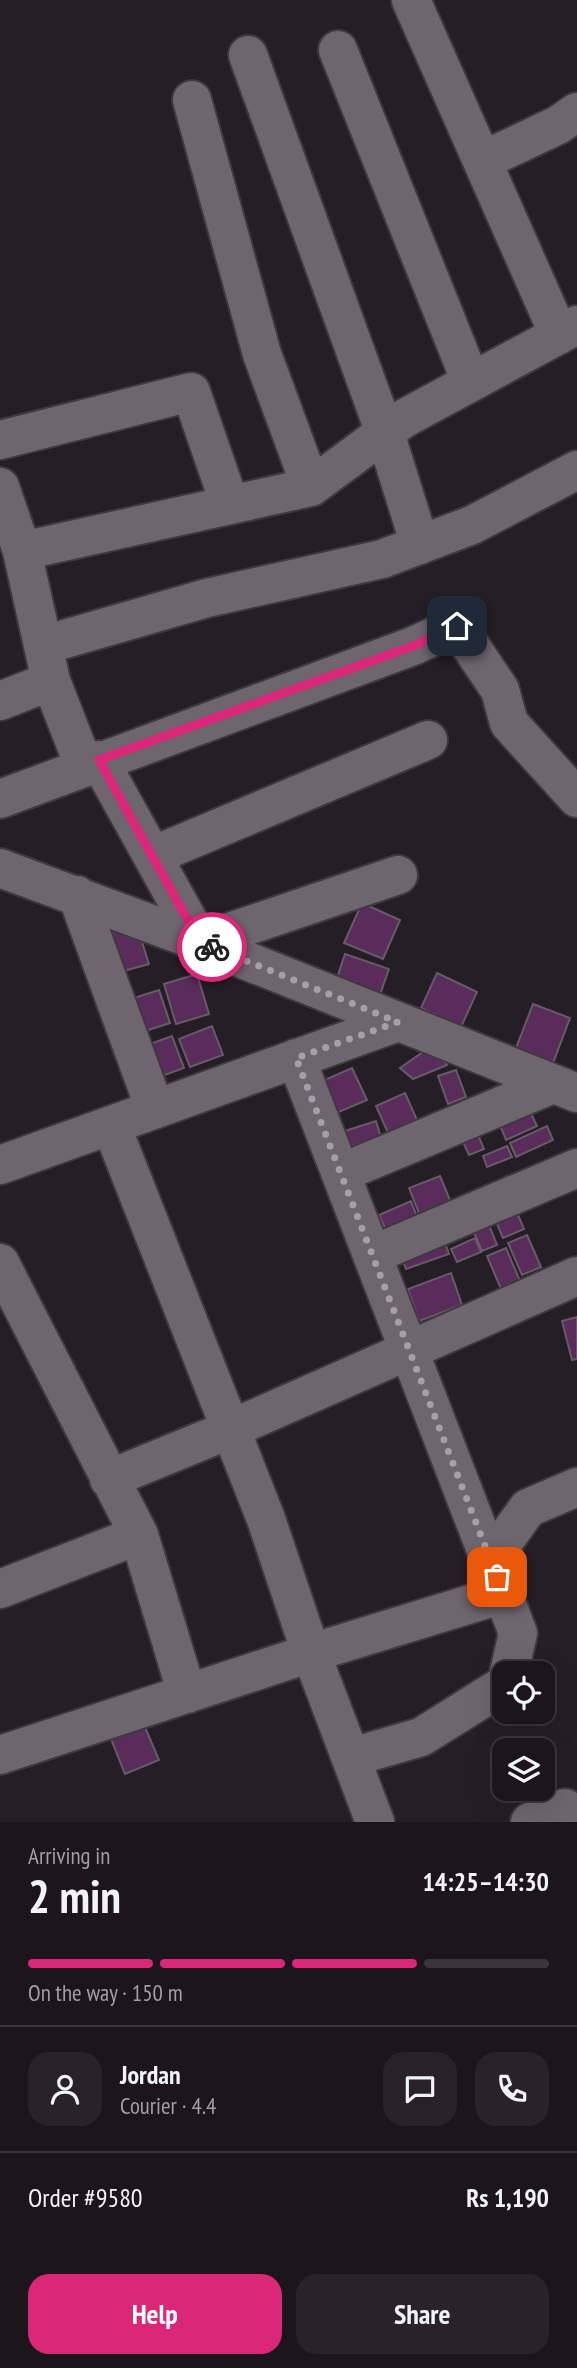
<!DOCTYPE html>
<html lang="en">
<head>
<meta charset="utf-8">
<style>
  body { margin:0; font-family:"PT Sans Narrow",sans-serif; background:#292329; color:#f1f3f6; height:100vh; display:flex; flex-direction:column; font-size:26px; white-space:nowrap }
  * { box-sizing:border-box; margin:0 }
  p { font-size:23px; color:#a09fa3 }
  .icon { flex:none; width:38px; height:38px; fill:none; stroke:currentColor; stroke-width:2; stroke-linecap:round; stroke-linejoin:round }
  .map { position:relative; height:1822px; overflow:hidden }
  .details { display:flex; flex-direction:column; background:#1c161c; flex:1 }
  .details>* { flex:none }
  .fabs { position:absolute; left:492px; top:1661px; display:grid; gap:14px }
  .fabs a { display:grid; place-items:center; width:63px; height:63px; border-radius:14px; background:#1c161c; box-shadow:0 7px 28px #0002,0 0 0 2px #3a353b; font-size:35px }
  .pin { position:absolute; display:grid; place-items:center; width:60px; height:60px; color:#fff; margin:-30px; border-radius:14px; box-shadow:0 4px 10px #0006 }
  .courier { position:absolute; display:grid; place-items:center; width:70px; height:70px; margin:-35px; border:5px solid #db2777; border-radius:50%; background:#fff; color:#222; box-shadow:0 2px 9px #0007 }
  .overview em { font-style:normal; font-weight:700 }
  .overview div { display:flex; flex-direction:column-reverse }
  .overview { display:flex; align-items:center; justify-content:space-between; height:119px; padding:0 28px }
  h1 { font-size:46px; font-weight:700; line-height:52px }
  .bar { display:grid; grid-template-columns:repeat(4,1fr); gap:10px 7px; align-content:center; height:84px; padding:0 28px }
  .bar i { height:9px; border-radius:5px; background:#3a353b }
  .bar .on { background:#db2777 }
  .bar p { grid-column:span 4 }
  .line { display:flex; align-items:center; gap:18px; padding:0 28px; border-top:2px solid #3a353b }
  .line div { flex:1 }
  .round { display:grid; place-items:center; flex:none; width:74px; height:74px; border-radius:21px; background:#292329 }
  .primary-button { display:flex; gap:14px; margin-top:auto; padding:14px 28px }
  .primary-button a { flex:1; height:80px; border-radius:21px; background:#db2777; color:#fff; font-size:28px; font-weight:700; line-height:80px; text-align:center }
  .primary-button a+a { background:#292329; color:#f1f3f6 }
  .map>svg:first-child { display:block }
  .building { fill:#5a2c5b; stroke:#655c65; stroke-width:2 }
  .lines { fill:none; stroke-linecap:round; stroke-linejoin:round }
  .minor-casing { stroke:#3f393f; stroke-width:42 }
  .minor { stroke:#6f656f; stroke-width:38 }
  .done { stroke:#a69fa6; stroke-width:7; stroke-dasharray:0 12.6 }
  .route { stroke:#db2777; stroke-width:9 }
</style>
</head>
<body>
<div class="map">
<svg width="577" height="1822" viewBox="0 0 577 1822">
  <rect width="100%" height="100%" fill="#261e26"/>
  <path class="building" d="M 362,903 L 400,920 L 383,959 L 344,943 Z
    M 137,926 L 149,964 L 113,974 L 102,936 Z
    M 345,954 L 389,969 L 377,1003 L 334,987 Z
    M 437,973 L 477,992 L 461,1027 L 421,1008 Z
    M 197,974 L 209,1014 L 176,1024 L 164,984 Z
    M 159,990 L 170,1023 L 136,1034 L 125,1001 Z
    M 533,1004 L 570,1018 L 553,1063 L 516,1048 Z
    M 212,1026 L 223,1055 L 190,1067 L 179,1039 Z
    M 172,1036 L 184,1068 L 151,1080 L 139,1048 Z
    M 433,1045 L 447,1065 L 413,1079 L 400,1068 Z
    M 352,1068 L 367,1100 L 334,1114 L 320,1082 Z
    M 456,1070 L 466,1097 L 448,1104 L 438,1076 Z
    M 405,1093 L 417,1120 L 388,1133 L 376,1106 Z
    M 528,1107 L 537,1126 L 506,1140 L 498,1120 Z
    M 376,1121 L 381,1138 L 350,1147 L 345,1131 Z
    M 473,1123 L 484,1149 L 469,1155 L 458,1131 Z
    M 547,1126 L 553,1140 L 516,1157 L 510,1143 Z
    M 507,1146 L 512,1157 L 487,1167 L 483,1156 Z
    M 440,1176 L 452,1205 L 421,1218 L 409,1188 Z
    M 411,1201 L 419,1222 L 388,1235 L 379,1215 Z
    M 512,1201 L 524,1229 L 503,1238 L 491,1210 Z
    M 485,1215 L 497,1245 L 482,1251 L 469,1221 Z
    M 441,1232 L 449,1254 L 406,1269 L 398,1248 Z
    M 527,1235 L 541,1267 L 522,1275 L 508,1243 Z
    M 475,1238 L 481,1252 L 457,1262 L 451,1249 Z
    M 506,1248 L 520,1281 L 501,1289 L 487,1256 Z
    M 451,1273 L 462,1305 L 419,1321 L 408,1289 Z
    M 577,1317 L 577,1359 L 572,1360 L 562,1321 Z
    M 144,1725 L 159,1760 L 125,1774 L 111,1739 Z"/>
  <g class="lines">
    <g class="minor-casing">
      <path id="minor" d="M 411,0 L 559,335
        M 338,50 L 471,382
        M 248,55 L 385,433 L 420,545
        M 192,100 L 262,354 L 311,487
        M 484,160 L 558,125 L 577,112
        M 0,440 L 191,392 L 230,505
        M 0,487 L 22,551 L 51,681 L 84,766
        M 22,551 L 311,487 L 403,419 L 577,325
        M 44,645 L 207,598 L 382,559 L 472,525 L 577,470
        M 0,701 L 51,681
        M 99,760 L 200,942 L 398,875
        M 0,799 L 413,646 L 457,626 L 500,690 L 509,723 L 577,798
        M 152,856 L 428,740
        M 0,868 L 200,942 L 577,1093
        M 77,895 L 155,1109
        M 296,1058 L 518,1633 L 509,1673
        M 111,1125 L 266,1519 L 311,1653 L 375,1822
        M 0,1165 L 398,1022
        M 341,1173 L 553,1084
        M 372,1255 L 577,1168
        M 0,1263 L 139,1535 L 0,1589
        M 109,1479 L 231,1429 L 577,1276
        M 139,1535 L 187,1694
        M 491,1559 L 528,1508 L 577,1487
        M 0,1755 L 311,1653 L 503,1594
        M 352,1757 L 421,1737 L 504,1685
        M 530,1822 L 565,1808"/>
    </g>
    <use href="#minor" class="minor"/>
  </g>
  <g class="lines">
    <path class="done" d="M 212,947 L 398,1022 L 296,1058 L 497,1577"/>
    <path class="route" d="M 212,947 L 200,942 L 99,760 L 413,646 L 457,626"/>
  </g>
</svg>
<div class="fabs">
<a><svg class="icon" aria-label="locate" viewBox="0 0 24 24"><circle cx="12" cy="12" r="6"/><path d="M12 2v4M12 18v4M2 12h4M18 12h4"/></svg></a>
<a><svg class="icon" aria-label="layers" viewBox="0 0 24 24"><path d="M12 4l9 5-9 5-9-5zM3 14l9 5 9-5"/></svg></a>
</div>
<div class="pin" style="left:497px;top:1577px;background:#ea580c"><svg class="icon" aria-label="bag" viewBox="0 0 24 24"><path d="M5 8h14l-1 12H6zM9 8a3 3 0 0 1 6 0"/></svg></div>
<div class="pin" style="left:457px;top:626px;background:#1f2937"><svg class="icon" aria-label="home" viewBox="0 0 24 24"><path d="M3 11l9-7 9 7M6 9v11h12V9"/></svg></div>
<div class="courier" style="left:212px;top:947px"><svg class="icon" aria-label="bike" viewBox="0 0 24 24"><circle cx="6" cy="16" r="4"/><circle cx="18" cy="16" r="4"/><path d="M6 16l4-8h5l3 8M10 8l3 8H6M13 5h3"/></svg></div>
</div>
<section class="details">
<div class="overview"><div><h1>2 min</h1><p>Arriving in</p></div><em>14:25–14:30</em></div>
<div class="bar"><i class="on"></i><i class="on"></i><i class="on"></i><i></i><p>On the way · 150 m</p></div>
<div class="line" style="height:126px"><a class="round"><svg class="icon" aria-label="person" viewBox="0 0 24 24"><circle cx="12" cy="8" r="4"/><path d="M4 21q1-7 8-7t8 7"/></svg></a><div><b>Jordan</b><p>Courier · 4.4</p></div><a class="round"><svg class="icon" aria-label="chat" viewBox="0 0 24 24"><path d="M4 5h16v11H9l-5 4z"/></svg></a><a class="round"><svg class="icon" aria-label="phone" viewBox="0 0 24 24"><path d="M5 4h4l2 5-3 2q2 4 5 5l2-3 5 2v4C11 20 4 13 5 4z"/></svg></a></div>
<div class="line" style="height:91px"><div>Order #9580</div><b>Rs 1,190</b></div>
<div class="primary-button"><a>Help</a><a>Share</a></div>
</section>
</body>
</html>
